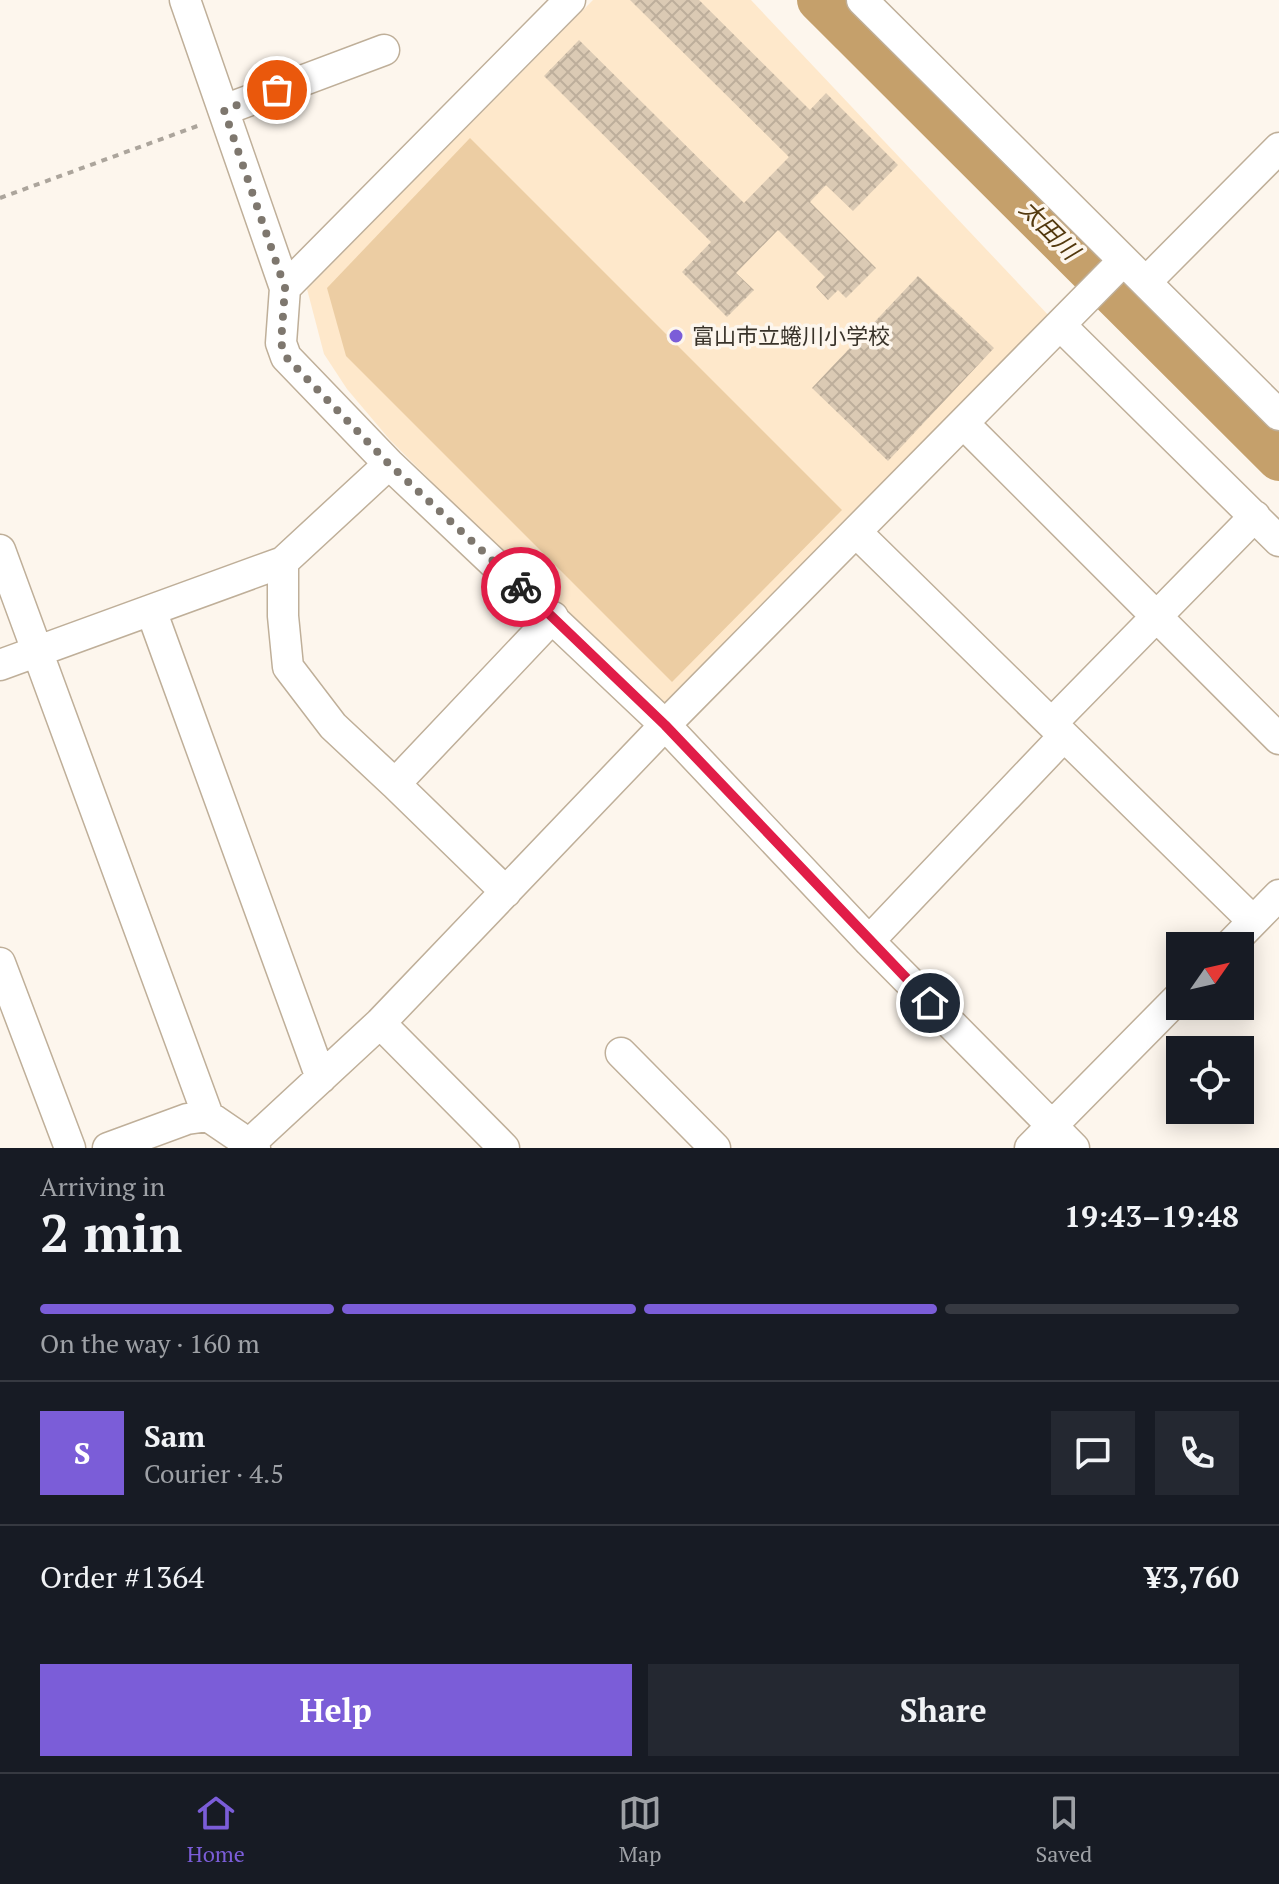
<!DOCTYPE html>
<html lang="en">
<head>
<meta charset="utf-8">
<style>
  body { margin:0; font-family:"PT Serif","Noto Sans JP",serif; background:#242831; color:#f1f3f6; height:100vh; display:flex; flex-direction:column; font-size:30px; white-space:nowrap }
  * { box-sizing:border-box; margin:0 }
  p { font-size:26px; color:#9ea1a6 }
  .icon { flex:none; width:44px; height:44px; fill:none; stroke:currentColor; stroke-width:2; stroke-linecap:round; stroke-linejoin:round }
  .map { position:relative; height:1148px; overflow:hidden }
  .side { display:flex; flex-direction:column; background:#171b24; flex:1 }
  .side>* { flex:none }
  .needle { width:52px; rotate:56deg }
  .tools { position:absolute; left:1166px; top:932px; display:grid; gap:16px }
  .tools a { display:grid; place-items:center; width:88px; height:88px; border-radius:0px; background:#171b24; box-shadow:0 4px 20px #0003; font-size:40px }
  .pin { position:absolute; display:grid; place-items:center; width:68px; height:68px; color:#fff; margin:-34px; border:4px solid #fff; border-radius:50%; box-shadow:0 2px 8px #0007 }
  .courier { position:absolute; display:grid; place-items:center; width:80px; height:80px; margin:-40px; border:6px solid #e11d48; border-radius:50%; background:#fff; color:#222; box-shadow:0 2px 10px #0007 }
  .overview em { font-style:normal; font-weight:600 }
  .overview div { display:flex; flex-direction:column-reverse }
  .overview { display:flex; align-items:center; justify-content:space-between; height:136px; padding:0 40px }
  h1 { font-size:52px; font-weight:600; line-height:60px }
  .bar { display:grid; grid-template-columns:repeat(4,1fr); gap:12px 8px; align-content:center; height:96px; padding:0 40px }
  .bar i { height:10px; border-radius:6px; background:#363941 }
  .bar .on { background:#7b5dd8 }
  .bar p { grid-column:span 4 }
  .line { display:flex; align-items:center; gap:20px; padding:0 40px; border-top:2px solid #363941 }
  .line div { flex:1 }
  .round { display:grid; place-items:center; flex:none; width:84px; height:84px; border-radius:0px; background:#242831 }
  .primary-button { display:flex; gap:16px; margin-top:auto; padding:16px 40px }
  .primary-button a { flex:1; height:92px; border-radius:0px; background:#7b5dd8; color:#fff; font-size:32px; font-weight:600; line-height:92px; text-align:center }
  .primary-button a+a { background:#242831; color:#f1f3f6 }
  .tab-bar { display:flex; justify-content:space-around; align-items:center; height:112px; border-top:2px solid #363941; background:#171b24; font-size:22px; color:#9ea1a6 }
  .tab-bar a { display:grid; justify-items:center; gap:4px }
  .tab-bar .on { color:#7b5dd8 }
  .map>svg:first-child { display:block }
  .built { fill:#fee8cb }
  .grass { fill:#eccda3 }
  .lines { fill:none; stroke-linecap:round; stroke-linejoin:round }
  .river { stroke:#c5a06b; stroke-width:44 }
  .building { fill:url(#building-cross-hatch) }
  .minor-casing { stroke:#bfaf99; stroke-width:33 }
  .path { stroke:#aca59c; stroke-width:4; stroke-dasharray:6 6; stroke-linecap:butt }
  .minor { stroke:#fff; stroke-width:30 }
  .done { stroke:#7e776e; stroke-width:8; stroke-dasharray:0 14.4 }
  .route { stroke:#e11d48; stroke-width:10 }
  .poi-dot { fill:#7b5dd8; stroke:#fdf6ed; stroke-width:3 }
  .labels { text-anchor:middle; stroke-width:7; stroke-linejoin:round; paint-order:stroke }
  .poi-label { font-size:22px; fill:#39332a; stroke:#fdf6ed; text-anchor:start }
  .water-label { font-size:24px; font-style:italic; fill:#53390e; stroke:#fdf6ed }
</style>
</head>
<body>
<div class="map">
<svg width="1279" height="1148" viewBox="0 0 1279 1148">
  <defs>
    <pattern id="building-cross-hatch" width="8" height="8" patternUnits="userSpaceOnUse" patternTransform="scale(2)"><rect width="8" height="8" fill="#dbcab4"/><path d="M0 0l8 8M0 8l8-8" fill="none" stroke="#bdae9b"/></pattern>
  </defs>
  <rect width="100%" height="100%" fill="#fdf6ed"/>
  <path class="built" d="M 593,0 L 751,0 L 1051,318 L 672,705 L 654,705 L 390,440 L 347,389 L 324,354 L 307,289 Z"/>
  <path class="grass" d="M 470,138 L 842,510 L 672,682 L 346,356 L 327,288 Z"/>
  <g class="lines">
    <path class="river" d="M 819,0 L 1279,459"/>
  </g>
  <path class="building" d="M 630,0 L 699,0 L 810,110 L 826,93 L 898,165 L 853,211 L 826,185 L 810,202 L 876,268 L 846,298 L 838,290 L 828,300 L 816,287 L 825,277 L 778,230 L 736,273 L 754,290 L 727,317 L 682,272 L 711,242 L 544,76 L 579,40 L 744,203 L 789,157 Z
    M 918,276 L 994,348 L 888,461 L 812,388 Z"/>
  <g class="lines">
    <g class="minor-casing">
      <path id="minor" d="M 185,0 L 285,288
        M 570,0 L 285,288 L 281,343 L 286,357 L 389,464 L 665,725 L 869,941 L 1074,1148
        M 862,0 L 1279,415
        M 224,110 L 384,50
        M 1146,282 L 1279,148
        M 1060,325 L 1279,541
        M 963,423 L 1279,739
        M 856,532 L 1253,921
        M 0,550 L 208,1116
        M 283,562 L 283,616 L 288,667 L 333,726 L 395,784
        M 151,610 L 321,1078
        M 0,665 L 283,562 L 389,464
        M 1052,723 L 1255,516
        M 506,892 L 395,784 L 553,617
        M 869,941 L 1064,736
        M 1229,946 L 1279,895
        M 0,963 L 70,1148
        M 380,1023 L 504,1148
        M 621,1053 L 715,1148
        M 108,1148 L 187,1119 L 208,1116 L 255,1148
        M 245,1148 L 380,1023 L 665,725 L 1117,267 L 1122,259
        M 1030,1148 L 1180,996"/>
    </g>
    <path class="path" d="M 0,198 L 200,125"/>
    <use href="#minor" class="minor"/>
  </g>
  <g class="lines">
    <path class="done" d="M 277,90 L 224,110 L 285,288 L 281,343 L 286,357 L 389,464 L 521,587"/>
    <path class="route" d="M 521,587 L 665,725 L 930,1003"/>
  </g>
  <circle class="poi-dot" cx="676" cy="336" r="8"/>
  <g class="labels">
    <g class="poi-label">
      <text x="692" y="344">富山市立蜷川小学校</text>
    </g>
    <g class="water-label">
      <text transform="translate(1049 230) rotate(45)" y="8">太田川</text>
    </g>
  </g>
</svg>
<div class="tools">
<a><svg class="needle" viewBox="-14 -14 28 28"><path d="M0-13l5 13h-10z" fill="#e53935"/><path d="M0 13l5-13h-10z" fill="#9ea1a6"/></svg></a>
<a><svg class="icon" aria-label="locate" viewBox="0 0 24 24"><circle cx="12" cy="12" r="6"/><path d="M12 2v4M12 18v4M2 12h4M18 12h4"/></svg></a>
</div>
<div class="pin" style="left:277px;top:90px;background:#ea580c"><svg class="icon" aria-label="bag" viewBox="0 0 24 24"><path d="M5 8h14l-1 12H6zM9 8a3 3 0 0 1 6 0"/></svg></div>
<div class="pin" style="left:930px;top:1003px;background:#1f2937"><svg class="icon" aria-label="home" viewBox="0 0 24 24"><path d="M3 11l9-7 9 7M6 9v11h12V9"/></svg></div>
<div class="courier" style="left:521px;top:587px"><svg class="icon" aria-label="bike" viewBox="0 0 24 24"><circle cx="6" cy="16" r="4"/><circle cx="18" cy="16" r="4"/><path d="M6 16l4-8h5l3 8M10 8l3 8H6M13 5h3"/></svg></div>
</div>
<section class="side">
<div class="overview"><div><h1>2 min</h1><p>Arriving in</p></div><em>19:43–19:48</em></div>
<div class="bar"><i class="on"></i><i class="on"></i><i class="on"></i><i></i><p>On the way · 160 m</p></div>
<div class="line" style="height:144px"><b class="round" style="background:#7b5dd8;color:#fff">S</b><div><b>Sam</b><p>Courier · 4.5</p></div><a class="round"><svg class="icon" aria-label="chat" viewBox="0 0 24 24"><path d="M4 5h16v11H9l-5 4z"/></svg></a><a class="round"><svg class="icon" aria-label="phone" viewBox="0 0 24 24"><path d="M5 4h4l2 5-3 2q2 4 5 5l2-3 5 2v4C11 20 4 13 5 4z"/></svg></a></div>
<div class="line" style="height:104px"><div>Order #1364</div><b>¥3,760</b></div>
<div class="primary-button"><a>Help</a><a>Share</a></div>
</section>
<nav class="tab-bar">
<a class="on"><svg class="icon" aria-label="home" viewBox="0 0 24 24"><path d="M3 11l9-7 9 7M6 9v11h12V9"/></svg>Home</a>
<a><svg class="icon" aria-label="map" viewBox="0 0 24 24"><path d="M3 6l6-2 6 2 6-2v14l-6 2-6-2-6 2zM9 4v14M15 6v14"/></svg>Map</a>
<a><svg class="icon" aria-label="saved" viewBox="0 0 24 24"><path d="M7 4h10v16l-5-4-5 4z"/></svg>Saved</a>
</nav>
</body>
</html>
